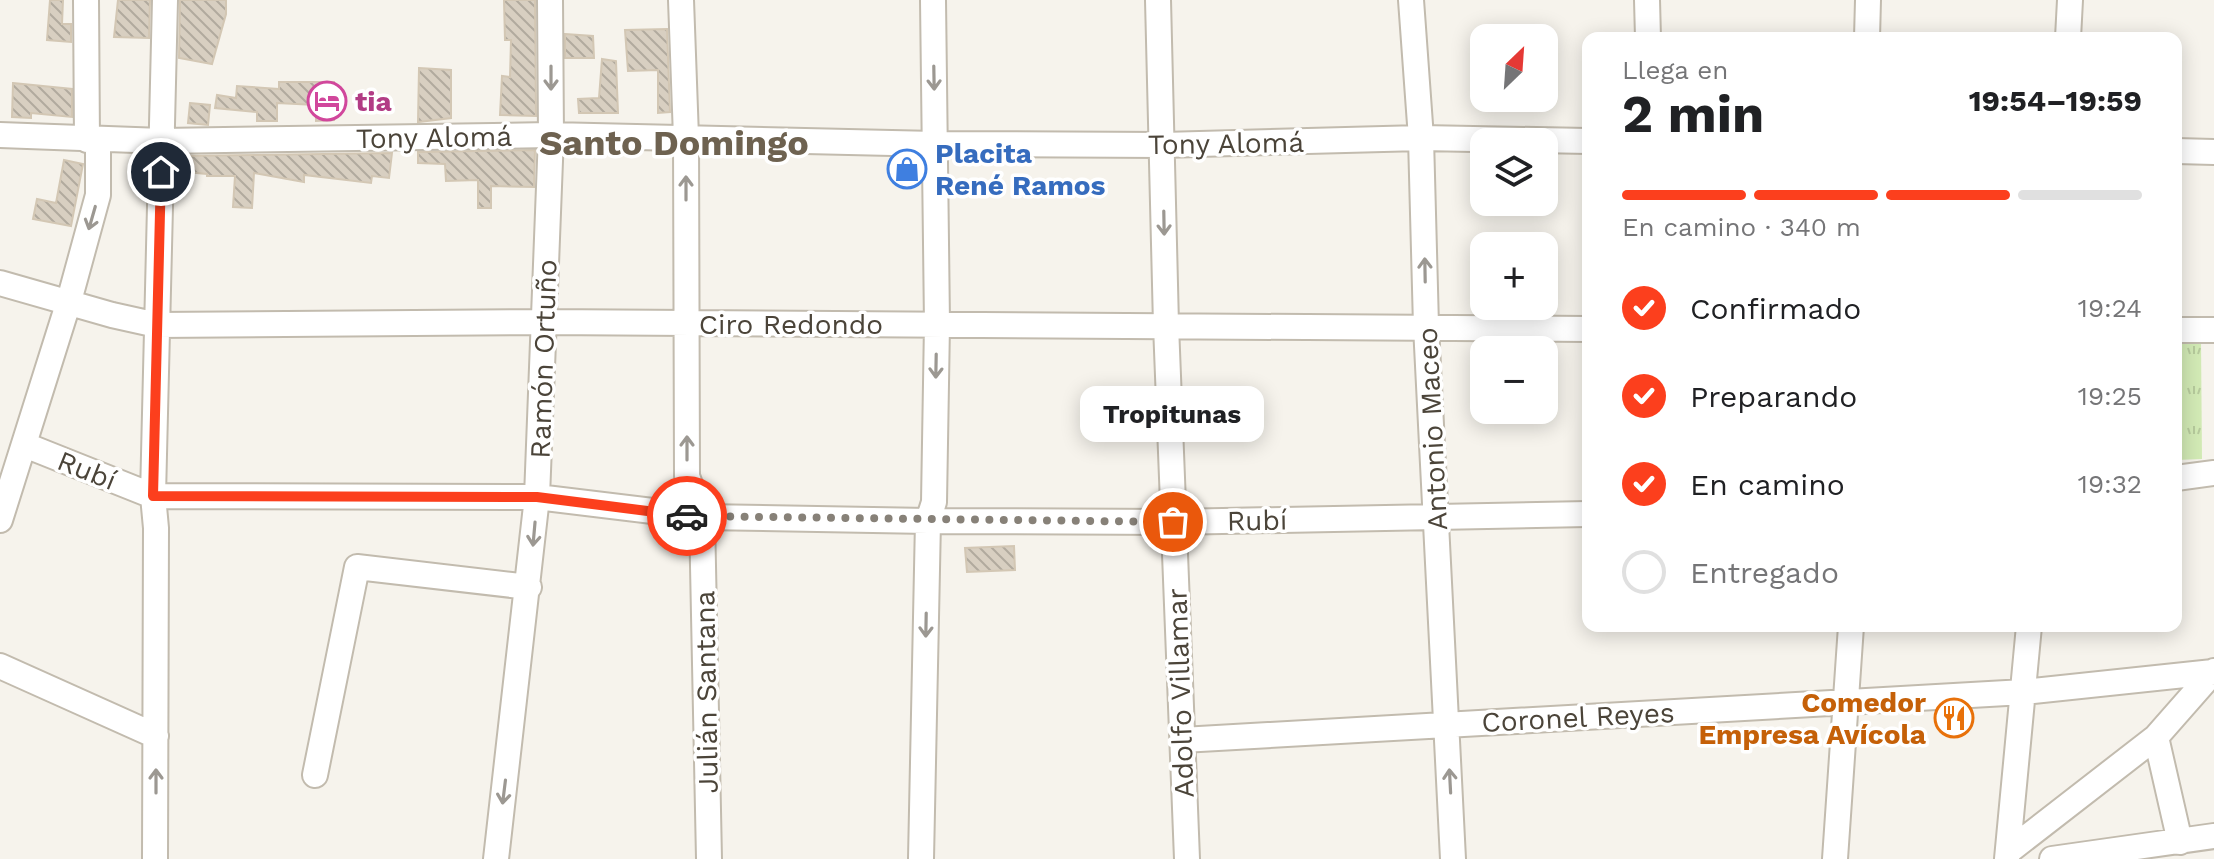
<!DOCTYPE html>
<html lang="es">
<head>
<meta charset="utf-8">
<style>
  body { margin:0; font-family:"Work Sans",sans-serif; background:#f6f6f6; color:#202124; height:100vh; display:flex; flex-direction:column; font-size:30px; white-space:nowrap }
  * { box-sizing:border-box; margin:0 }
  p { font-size:26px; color:#757577 }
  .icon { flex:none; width:44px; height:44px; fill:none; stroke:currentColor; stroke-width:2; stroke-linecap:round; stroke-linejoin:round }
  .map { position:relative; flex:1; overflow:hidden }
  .panel { position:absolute; left:1582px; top:32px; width:600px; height:600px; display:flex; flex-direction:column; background:#fff; border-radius:16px; box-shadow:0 4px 20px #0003 }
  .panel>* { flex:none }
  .needle { width:52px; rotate:25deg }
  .controls { position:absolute; left:1470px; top:24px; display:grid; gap:16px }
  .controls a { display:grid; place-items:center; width:88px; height:88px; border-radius:16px; background:#fff; box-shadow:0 4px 20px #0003; font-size:40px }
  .pin { position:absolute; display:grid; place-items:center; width:68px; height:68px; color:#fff; margin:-34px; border:4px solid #fff; border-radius:50%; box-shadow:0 2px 8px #0007 }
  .courier { position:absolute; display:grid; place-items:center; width:80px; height:80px; margin:-40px; border:6px solid #fc3f1d; border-radius:50%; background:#fff; color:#222; box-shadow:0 2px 10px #0007 }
  .bubble { position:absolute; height:56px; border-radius:16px; background:#fff; box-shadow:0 4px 20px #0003; font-size:26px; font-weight:700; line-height:56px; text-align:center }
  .overview em { font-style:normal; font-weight:700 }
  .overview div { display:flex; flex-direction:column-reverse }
  .overview { display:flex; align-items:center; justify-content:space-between; height:136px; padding:0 40px }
  h1 { font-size:52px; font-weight:700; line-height:60px }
  .bar { display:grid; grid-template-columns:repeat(4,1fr); gap:12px 8px; align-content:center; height:96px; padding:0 40px }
  .bar i { height:10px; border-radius:6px; background:#e0e0e0 }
  .bar .on { background:#fc3f1d }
  .bar p { grid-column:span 4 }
  ol { padding:0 40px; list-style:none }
  li { display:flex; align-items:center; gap:24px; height:88px }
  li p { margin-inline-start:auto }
  li .icon { padding:8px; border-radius:50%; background:#fc3f1d; color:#fff; stroke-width:4 }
  li:last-child { color:#757577 }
  li i { width:44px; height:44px; border:4px solid #e0e0e0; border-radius:50% }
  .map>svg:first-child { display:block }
  .park { fill:url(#park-tufts) }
  .building { fill:url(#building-back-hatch); stroke:#d3c7b4; stroke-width:2 }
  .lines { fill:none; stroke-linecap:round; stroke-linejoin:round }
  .minor-casing { stroke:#c2bbae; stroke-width:28 }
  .minor { stroke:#fff; stroke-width:24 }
  .oneway { stroke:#9c9892 }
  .done { stroke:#878178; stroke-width:8; stroke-dasharray:0 14.4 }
  .route { stroke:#fc3f1d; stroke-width:10 }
  .labels { text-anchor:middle; stroke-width:7; stroke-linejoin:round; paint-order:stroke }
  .hotel-label { font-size:28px; font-weight:bold; fill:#b23c85; stroke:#fff; text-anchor:start }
  .street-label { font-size:28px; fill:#4b4439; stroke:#fff }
  .shop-label { font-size:28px; font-weight:bold; fill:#366cbe; stroke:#fff; text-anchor:start }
  .food-label { font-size:28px; font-weight:bold; fill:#c56008; stroke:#fff; text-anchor:end }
  .district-label { font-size:36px; font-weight:bold; fill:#6e6250; stroke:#fff }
</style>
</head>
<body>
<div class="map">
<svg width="2214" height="859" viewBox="0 0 2214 859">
  <defs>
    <pattern id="park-tufts" width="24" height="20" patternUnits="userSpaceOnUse" patternTransform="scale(2)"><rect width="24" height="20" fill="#d2eab5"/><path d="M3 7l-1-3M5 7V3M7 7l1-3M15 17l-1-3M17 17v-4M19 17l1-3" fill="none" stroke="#b6ca9c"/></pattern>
    <pattern id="building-back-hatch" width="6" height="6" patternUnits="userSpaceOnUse" patternTransform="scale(2)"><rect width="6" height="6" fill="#d8cfc1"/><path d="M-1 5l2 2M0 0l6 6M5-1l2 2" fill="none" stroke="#b1aa9e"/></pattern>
  </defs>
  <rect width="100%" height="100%" fill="#f6f3ec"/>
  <path class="park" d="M 2176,339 L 2201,339 L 2202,459 L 2176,460 Z"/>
  <path class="building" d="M 50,0 L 63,0 L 62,24 L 71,24 L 71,42 L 47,40 Z
    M 118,0 L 150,0 L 149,38 L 114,37 Z
    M 180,0 L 226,0 L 226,14 L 212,64 L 179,58 Z
    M 504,0 L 535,0 L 536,116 L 500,115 L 502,76 L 510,77 L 511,40 L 505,40 Z
    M 667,29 L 670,112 L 658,113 L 658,70 L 628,71 L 625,30 Z
    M 565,34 L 593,36 L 594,58 L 565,58 Z
    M 602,59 L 616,61 L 618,113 L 579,113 L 578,99 L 599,98 Z
    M 419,68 L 451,70 L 451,118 L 418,122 Z
    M 279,82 L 334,82 L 334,120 L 316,121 L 316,105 L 277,103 L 277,121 L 257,121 L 257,112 L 215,108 L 217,95 L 236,98 L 237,86 L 279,89 Z
    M 13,83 L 72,89 L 72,117 L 31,113 L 31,118 L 12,117 Z
    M 190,103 L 210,105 L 208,125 L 188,123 Z
    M 535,150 L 534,187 L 491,186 L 491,208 L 478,208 L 478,180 L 446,181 L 445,164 L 418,163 L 418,152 Z
    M 392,153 L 389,178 L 372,176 L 371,183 L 304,175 L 304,182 L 254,173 L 252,208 L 233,207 L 235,176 L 207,176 L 207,174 L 176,171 L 176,156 Z
    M 64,160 L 83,164 L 71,226 L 33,219 L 37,199 L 56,203 Z
    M 1014,546 L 1015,570 L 967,572 L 965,548 Z"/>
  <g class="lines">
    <g class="minor-casing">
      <path id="minor" d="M 86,0 L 87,140
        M 681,0 L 686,137 L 687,476 L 702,517 L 709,859
        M 1158,0 L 1166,325 L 1187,859
        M 1411,0 L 1421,138 L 1426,326 L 1453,859
        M 1647,0 L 1648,38
        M 1867,38 L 1868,0
        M 2068,38 L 2070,0
        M 0,135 L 162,141 L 551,135 L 935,144 L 1163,145 L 1421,138 L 1588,141
        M 2176,151 L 2214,152
        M 0,283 L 112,315 L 157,325 L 545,322 L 1588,329
        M 2176,330 L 2214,330
        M 25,445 L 153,496 L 537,497 L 702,517 L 928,521 L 1173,522 L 1588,514
        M 2176,478 L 2214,473
        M 0,520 L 69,301 L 98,195 L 98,140
        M 0,666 L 156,736
        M 2156,737 L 2180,842
        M 1182,740 L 2024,692 L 2213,672
        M 315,775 L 357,567 L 529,587
        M 2009,851 L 2156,737 L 2214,671
        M 155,859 L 156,528 L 153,496 L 165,0
        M 496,859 L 537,497 L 551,135 L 550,0
        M 921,859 L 928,521 L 934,502 L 937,324 L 933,0
        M 1835,859 L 1851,626
        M 2007,859 L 2029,626
        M 2052,859 L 2214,836"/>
    </g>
    <use href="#minor" class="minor"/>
  </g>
  <defs><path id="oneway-shaft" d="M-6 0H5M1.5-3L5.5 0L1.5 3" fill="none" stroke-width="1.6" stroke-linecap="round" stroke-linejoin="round" transform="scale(2)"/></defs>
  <g class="oneway">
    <use href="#oneway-shaft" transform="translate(551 78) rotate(90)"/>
    <use href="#oneway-shaft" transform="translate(934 78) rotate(89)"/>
    <use href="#oneway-shaft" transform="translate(686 188) rotate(-90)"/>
    <use href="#oneway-shaft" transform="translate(92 218) rotate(106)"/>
    <use href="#oneway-shaft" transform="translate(1164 223) rotate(89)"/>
    <use href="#oneway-shaft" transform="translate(1425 270) rotate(-91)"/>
    <use href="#oneway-shaft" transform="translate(936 366) rotate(91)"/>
    <use href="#oneway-shaft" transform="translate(687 448) rotate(-90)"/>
    <use href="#oneway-shaft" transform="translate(534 534) rotate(95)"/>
    <use href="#oneway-shaft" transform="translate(926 625) rotate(91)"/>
    <use href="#oneway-shaft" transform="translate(156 781) rotate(-90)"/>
    <use href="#oneway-shaft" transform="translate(1450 781) rotate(-93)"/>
    <use href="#oneway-shaft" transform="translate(504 792) rotate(97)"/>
  </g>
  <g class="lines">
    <path class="done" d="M 687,516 L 1173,522"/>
    <path class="route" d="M 161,172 L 153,496 L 537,497 L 687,516"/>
  </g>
  <defs>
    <g id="hotel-ring" transform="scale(2)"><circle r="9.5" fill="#fff" stroke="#d1479c" stroke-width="1.5"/><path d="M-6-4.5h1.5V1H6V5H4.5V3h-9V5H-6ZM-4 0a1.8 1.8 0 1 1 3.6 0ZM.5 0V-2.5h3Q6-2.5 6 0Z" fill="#d1479c"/></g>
    <g id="shop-ring" transform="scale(2)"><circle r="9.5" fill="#fff" stroke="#3f7fe0" stroke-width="1.5"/><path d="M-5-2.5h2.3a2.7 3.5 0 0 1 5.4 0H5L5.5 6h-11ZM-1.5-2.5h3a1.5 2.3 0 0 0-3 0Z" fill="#3f7fe0"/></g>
    <g id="restaurant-ring" transform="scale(2)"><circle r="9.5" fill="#fff" stroke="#e8710a" stroke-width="1.5"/><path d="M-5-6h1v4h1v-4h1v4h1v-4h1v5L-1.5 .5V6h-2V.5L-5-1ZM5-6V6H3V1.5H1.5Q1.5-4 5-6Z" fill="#e8710a"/></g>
  </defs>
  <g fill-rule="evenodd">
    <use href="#hotel-ring" x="327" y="101"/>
    <use href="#shop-ring" x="907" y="169"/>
    <use href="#restaurant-ring" x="1954" y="718"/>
  </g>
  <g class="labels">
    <g class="hotel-label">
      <text x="355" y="111">tia</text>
    </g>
    <g class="street-label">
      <text transform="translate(434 137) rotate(-1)" y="10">Tony Alomá</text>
      <text transform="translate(1226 143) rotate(-1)" y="10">Tony Alomá</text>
      <text x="791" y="334">Ciro Redondo</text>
      <text transform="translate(543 359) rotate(-88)" y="10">Ramón Ortuño</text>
      <text transform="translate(1432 429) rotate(-93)" y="10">Antonio Maceo</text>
      <text transform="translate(87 470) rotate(22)" y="10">Rubí</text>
      <text transform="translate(1257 520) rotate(-1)" y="10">Rubí</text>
      <text transform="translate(706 692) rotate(-91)" y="10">Julián Santana</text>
      <text transform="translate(1180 693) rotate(-92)" y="10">Adolfo Villamar</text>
      <text transform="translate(1578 717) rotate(-3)" y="10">Coronel Reyes</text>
    </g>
    <g class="shop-label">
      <text x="935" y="163">Placita<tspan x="935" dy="32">René Ramos</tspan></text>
    </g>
    <g class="food-label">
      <text x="1926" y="712">Comedor<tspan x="1926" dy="32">Empresa Avícola</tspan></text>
    </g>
    <g class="district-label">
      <text x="674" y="155">Santo Domingo</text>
    </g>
  </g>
</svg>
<div class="controls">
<a><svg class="needle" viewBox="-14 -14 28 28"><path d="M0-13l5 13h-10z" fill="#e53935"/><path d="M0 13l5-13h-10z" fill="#757577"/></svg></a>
<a><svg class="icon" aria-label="layers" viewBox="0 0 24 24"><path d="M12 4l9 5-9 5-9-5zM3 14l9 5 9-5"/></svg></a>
<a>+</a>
<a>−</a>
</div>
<div class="pin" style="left:1173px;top:522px;background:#ea580c"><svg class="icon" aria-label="bag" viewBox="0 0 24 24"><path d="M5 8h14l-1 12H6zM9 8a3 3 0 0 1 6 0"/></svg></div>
<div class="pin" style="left:161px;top:172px;background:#1f2937"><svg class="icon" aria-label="home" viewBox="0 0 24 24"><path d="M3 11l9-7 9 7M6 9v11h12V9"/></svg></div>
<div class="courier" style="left:687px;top:516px"><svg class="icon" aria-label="car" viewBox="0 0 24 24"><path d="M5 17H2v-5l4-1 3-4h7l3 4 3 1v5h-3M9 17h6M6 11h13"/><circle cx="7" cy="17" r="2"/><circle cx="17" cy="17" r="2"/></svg></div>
<div class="bubble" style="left:1080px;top:386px;width:184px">Tropitunas</div>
<section class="panel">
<div class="overview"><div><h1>2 min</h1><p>Llega en</p></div><em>19:54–19:59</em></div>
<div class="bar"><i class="on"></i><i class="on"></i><i class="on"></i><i></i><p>En camino · 340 m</p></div>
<ol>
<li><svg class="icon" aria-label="check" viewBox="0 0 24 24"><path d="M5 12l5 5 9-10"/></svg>Confirmado<p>19:24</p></li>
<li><svg class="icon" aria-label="check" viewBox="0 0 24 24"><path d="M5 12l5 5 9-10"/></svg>Preparando<p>19:25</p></li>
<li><svg class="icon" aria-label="check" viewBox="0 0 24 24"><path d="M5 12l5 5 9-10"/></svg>En camino<p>19:32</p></li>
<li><i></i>Entregado</li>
</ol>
</section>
</div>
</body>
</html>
